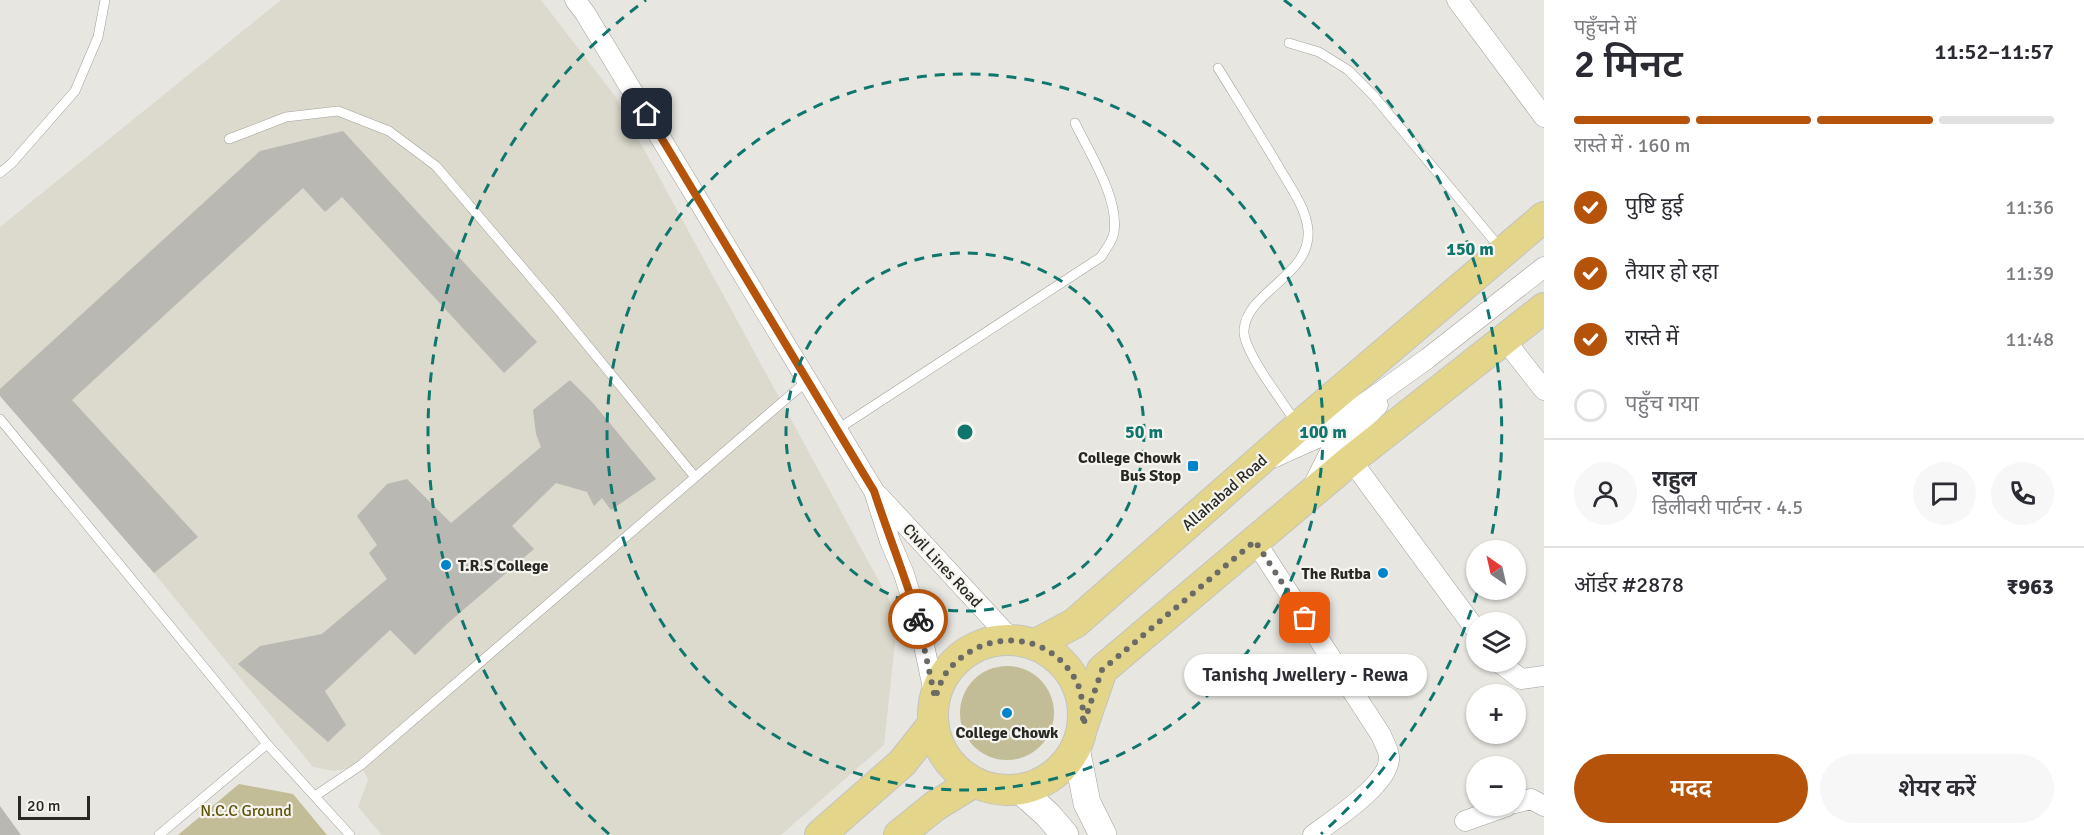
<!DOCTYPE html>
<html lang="hi">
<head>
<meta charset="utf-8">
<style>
  body { margin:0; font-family:Signika,"Noto Sans Devanagari",sans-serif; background:#f7f7f7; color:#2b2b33; height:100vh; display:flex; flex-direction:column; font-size:22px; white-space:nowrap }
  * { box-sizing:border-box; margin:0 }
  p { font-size:20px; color:#7c7c81 }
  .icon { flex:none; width:33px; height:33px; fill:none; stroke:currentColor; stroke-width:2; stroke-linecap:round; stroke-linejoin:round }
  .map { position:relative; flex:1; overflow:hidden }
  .panel { display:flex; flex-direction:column; background:#fff; width:540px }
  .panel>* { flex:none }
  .needle { width:39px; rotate:326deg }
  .tools { position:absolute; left:1466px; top:540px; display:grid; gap:12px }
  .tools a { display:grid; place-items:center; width:60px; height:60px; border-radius:50%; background:#fff; box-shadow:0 2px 4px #0004; font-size:30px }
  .scale { position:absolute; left:18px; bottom:15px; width:72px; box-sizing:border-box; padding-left:6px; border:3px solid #282825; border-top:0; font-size:16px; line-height:21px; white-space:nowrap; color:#282825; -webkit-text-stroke:4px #f5f4ee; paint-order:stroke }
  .pin { position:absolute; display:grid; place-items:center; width:51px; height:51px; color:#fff; margin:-26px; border-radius:12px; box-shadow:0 3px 9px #0006 }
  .courier { position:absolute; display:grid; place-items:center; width:60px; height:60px; margin:-30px; border:4px solid #b45309; border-radius:50%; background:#fff; color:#222; box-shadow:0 2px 8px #0007 }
  .bubble { position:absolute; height:42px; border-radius:21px; background:#fff; box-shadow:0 2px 4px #0004; font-size:20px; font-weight:600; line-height:42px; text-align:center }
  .overview em { font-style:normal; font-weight:600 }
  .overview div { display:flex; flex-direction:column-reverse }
  .overview { display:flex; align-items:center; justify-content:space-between; height:102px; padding:0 30px }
  h1 { font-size:39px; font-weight:600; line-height:45px }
  .bar { display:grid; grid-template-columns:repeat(4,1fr); gap:9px 6px; align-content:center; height:72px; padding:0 30px }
  .bar i { height:8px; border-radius:4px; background:#e1e1e2 }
  .bar .current { background:#b45309 }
  .bar p { grid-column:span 4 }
  .line { display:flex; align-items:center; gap:15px; padding:0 30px; border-top:2px solid #e1e1e2 }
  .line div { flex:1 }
  .round { display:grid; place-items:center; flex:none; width:63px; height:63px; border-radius:32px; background:#f7f7f7 }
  ol { padding:0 30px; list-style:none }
  li { display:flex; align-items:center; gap:18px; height:66px }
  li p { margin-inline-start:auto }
  li .icon { padding:6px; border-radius:50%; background:#b45309; color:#fff; stroke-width:4 }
  li:last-child { color:#7c7c81 }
  li i { width:33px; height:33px; border:3px solid #e1e1e2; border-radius:50% }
  .button { display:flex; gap:12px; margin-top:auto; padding:12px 30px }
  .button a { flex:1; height:69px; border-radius:36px; background:#b45309; color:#fff; font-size:24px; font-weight:600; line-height:69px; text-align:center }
  .button a+a { background:#f7f7f7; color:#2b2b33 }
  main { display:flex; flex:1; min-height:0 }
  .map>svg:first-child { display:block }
  .built { fill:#dcdacd }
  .green { fill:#c2bc97 }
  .building { fill:#b9b8b3 }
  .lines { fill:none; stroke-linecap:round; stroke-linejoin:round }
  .lane-casing { stroke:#a1a09b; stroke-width:10 }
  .street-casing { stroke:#a1a09b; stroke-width:21 }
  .secondary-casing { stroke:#a1a09b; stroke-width:28 }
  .primary-casing { stroke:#c3c3c2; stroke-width:32 }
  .lane { stroke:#fff; stroke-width:9 }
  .street { stroke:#fff; stroke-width:20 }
  .secondary { stroke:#fff; stroke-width:27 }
  .primary { stroke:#e3d68b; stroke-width:30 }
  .done { stroke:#6b6a67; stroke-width:6; stroke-dasharray:0 10.8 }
  .route { stroke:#b45309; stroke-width:8 }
  .ring { fill:none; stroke:#0f766e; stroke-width:3; stroke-dasharray:10 8 }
  .poi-dot { fill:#0084cb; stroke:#f5f4ee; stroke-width:2 }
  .labels { text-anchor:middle; stroke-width:4.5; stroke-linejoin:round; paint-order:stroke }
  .poi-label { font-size:16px; font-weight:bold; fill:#282825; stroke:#f5f4ee; text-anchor:end }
  .street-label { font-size:16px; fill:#282825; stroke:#f5f4ee }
  .park-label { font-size:16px; fill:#5f530d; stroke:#f5f4ee }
  .centre { fill:#0f766e; stroke:#f5f4ee; stroke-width:3 }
  .ring-label { font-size:18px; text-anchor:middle; font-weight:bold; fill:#0f766e; stroke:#f5f4ee; stroke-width:4.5; stroke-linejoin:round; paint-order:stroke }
</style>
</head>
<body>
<main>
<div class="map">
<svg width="1544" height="835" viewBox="0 0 1544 835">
  <rect width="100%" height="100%" fill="#e7e6e1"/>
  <path class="built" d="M 281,0 L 541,0 L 615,96 L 898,616 L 884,745 L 781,835 L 382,835 L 358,807 L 368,780 L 361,766 L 334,771 L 313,767 L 154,573 L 0,396 L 0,227 Z"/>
  <path class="green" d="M960 713a47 47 0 1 1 94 0a47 47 0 1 1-94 0Z
    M 239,784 L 293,794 L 327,835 L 178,835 Z"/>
  <path class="building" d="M 343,131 L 537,342 L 504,373 L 342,197 L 325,212 L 303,188 L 72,400 L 198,537 L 154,573 L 0,396 L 0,389 L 260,151 Z
    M 570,380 L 593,403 L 656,479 L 611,510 L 602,498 L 594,506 L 587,492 L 556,483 L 512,526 L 534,549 L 448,623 L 415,655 L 390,630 L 325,691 L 346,725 L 328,742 L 238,664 L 260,646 L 322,634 L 387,579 L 369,553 L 377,545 L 357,516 L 387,484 L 407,479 L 451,523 L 541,447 L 536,434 L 533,410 Z
    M 0,806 L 21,835 L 0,835 Z"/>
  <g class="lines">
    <g class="lane-casing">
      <path id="lane" d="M 1289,43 L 1319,52 L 1348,70 L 1373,95 L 1501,249
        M 1218,68 C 1239,102 1260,135 1280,169 C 1291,188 1306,208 1308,230 C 1312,275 1246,292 1244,330 C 1242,350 1285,405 1297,424
        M 229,139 L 286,117 L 338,111 L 389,131 L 436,166 L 556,307 L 695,477
        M 0,173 L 12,163 L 75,91 L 98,37 L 105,0
        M 0,419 L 267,744
        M 838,429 L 1101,257 C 1105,250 1113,241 1114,232 C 1119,198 1090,154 1075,123
        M 315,796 L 361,765 L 808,380
        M 159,835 L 267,744 L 350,835"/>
    </g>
    <g class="street-casing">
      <path id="street" d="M 575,0 L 585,13 L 874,491 L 890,541 L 904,574 L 920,626 L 935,698
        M 1457,0 L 1544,117
        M 1504,339 L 1544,390
        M 1275,457 L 1315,439 L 1428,358 L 1544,267
        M 1351,460 L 1476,630
        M 1313,486 L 1330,452 L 1378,405
        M 878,495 L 1011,639
        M 1255,541 L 1381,735 C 1383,741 1389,750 1389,757 C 1391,783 1333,820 1313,835
        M 1499,662 L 1521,679 L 1544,676
        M 1515,803 L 1531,799 L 1544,806
        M 1465,821 L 1507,806"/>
    </g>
    <g class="secondary-casing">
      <path id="secondary" d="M 1076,748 L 1087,803 L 1103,835
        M 1020,790 L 1048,815 L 1065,835"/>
    </g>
    <g class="primary-casing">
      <path id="primary" d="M933 715a75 75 0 1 1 150 0a75 75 0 1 1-150 0Z
        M 1036,644 L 1075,623 L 1299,426 L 1544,217
        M 1083,725 L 1102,670 L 1351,460 L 1544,308
        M 820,835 L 902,763 L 933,724
        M 899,835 L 935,806 L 974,782"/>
    </g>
    <use href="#lane" class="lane"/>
    <use href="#street" class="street"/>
    <use href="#secondary" class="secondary"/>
    <use href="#primary" class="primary"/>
  </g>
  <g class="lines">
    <path class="done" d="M 918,619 L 935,698 C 938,690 941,680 946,673 C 979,630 1044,628 1074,677 C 1083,691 1083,709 1083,725 L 1102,670 L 1255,541 L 1305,618"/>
    <path class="route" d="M 647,114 L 874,491 C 888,534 905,576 918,619"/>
  </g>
  <g class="ring">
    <circle cx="965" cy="432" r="179"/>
    <circle cx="965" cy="432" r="358"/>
    <path d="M1477 593A537 537 0 0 1 1321 834M609 834A537 537 0 0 1 646 0M1284 0A537 537 0 0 1 1489 548"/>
  </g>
  <g class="poi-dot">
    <rect x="1187" y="460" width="12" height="12" rx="3"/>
    <circle cx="446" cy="565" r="6"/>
    <circle cx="1383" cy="573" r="6"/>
    <circle cx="1007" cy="713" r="6"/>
  </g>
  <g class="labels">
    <g class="poi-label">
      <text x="1181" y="463">College Chowk<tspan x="1181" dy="18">Bus Stop</tspan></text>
      <text x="458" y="571" text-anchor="start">T.R.S College</text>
      <text x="1371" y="579">The Rutba</text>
      <text x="1007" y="738" text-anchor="middle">College Chowk</text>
    </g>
    <g class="street-label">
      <text transform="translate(1224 492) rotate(-41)" y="6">Allahabad Road</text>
      <text transform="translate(943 565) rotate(47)" y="6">Civil Lines Road</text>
    </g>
    <g class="park-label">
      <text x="246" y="816">N.C.C Ground</text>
    </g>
  </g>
  <circle cx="965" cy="432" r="9" class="centre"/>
  <g class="ring-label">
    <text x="1470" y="255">150 m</text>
    <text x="1144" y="438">50 m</text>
    <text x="1323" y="438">100 m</text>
  </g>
</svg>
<div class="tools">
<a><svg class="needle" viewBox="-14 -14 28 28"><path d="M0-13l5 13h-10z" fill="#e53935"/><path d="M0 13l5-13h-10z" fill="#7c7c81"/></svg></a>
<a><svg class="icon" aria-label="layers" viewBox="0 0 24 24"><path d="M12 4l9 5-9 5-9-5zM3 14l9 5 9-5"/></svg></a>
<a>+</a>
<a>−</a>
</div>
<div class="scale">20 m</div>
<div class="pin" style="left:1305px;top:618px;background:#ea580c"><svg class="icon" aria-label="bag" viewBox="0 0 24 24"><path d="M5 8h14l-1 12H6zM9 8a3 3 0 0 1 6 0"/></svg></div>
<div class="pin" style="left:647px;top:114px;background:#1f2937"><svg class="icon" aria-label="home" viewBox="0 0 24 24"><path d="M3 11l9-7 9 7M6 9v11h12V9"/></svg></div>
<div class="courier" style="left:918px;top:619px"><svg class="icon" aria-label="bike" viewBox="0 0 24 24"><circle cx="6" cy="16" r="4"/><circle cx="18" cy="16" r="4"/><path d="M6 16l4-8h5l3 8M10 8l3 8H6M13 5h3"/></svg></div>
<div class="bubble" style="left:1184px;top:654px;width:243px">Tanishq Jwellery - Rewa</div>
</div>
<section class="panel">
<div class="overview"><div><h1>2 मिनट</h1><p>पहुँचने में</p></div><em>11:52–11:57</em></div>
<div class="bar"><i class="current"></i><i class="current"></i><i class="current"></i><i></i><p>रास्ते में · 160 m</p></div>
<ol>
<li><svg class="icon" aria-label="check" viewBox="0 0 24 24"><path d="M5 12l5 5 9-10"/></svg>पुष्टि हुई<p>11:36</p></li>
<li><svg class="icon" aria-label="check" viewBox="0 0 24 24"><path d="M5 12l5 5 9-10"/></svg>तैयार हो रहा<p>11:39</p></li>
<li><svg class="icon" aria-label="check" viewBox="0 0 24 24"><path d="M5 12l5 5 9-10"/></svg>रास्ते में<p>11:48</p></li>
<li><i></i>पहुँच गया</li>
</ol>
<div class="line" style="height:108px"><a class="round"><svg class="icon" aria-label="person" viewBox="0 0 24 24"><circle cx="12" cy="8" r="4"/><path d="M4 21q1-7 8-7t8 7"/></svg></a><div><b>राहुल</b><p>डिलीवरी पार्टनर · 4.5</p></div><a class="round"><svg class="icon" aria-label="chat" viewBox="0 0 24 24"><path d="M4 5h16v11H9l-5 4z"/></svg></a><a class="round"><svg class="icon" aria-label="phone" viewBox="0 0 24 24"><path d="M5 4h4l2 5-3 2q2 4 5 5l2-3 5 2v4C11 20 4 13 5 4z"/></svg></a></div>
<div class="line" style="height:78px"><div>ऑर्डर #2878</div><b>₹963</b></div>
<div class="button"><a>मदद</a><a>शेयर करें</a></div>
</section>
</main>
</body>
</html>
